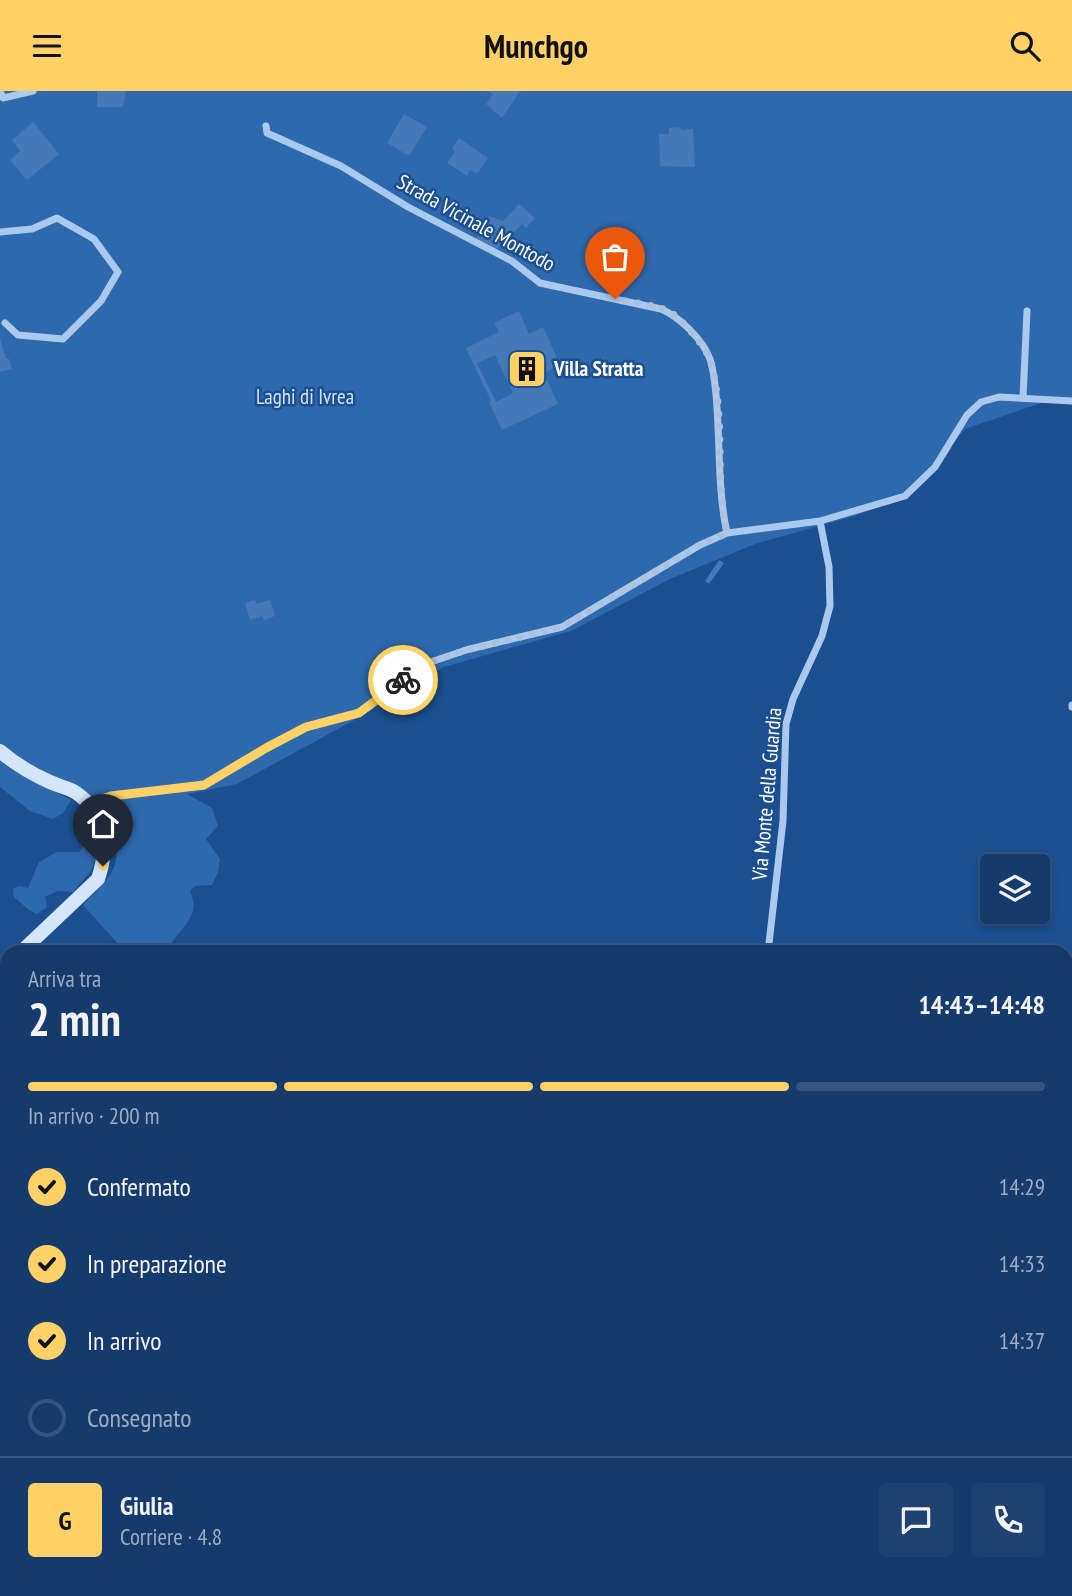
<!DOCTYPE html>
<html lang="it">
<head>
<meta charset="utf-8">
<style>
  body { margin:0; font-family:"PT Sans Narrow",sans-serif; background:#1d4271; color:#f1f3f6; height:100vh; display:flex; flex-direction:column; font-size:26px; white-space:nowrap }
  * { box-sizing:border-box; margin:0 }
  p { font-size:23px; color:#9dadc1 }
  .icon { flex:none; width:38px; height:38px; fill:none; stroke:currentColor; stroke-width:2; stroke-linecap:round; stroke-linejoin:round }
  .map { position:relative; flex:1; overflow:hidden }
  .panel { position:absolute; left:0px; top:854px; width:1073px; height:651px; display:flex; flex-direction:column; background:#143b6b; border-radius:21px 21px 0 0; box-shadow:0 4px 10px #0003,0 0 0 2px #33557e }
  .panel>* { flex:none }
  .fabs { position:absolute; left:980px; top:763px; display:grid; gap:14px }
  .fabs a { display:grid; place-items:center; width:70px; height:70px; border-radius:7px; background:#143b6b; box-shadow:0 4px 10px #0003,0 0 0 2px #33557e; font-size:35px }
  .pin { position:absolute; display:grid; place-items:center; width:60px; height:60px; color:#fff; margin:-72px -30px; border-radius:50% 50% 50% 0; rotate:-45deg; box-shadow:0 0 7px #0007 }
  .pin .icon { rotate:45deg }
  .courier { position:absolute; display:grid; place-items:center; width:70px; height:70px; margin:-35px; border:5px solid #ffd166; border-radius:50%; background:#fff; color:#222; box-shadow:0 2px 9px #0007 }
  .headline em { font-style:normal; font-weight:700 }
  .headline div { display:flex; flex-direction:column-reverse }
  .headline { display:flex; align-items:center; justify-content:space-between; height:119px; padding:0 28px }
  h1 { font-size:46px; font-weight:700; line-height:52px }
  .bar { display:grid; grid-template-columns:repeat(4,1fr); gap:10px 7px; align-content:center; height:84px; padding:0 28px }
  .bar i { height:9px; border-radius:5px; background:#33557e }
  .bar .selected { background:#ffd166 }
  .bar p { grid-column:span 4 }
  .line { display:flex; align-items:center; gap:18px; padding:0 28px; border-top:2px solid #33557e }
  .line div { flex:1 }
  .round { display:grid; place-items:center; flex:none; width:74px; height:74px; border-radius:7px; background:#1d4271 }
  ol { padding:0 28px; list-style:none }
  li { display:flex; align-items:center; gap:21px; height:77px }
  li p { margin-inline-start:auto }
  li .icon { padding:7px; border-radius:50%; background:#ffd166; color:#111; stroke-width:4 }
  li:last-child { color:#9dadc1 }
  li i { width:38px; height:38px; border:4px solid #33557e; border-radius:50% }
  header { display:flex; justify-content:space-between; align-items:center; height:91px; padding:0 28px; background:#ffd166; color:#111; font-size:32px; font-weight:700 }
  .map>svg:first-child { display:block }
  .green { fill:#2e69ad }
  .building { fill:#4478b7; fill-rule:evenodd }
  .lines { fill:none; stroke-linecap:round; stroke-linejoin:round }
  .street { stroke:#a9c9ee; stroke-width:7 }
  .secondary { stroke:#d6e6fa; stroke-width:14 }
  .done { stroke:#afc1d8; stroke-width:7; stroke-dasharray:0 12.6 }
  .route { stroke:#ffd166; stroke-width:9 }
  .labels { text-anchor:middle; stroke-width:5; stroke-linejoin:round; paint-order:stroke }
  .street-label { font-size:21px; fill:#fff; stroke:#1b4f8f }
  .poi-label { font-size:21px; font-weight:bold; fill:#fff; stroke:#1b4f8f; text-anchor:start }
  .park-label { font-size:21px; fill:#cfe3fa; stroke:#1b4f8f }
</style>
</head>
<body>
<header><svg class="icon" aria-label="menu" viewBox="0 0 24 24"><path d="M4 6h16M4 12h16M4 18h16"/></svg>Munchgo<svg class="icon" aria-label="search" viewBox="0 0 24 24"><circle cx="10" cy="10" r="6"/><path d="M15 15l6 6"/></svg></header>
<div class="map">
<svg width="1072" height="1505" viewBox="0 0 1072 1505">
  <rect width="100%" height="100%" fill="#1b4f8f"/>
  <path class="green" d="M 0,0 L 1072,0 L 1072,311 L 1047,310 L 965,338 L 909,404 L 855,425 L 755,453 L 670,488 L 571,540 L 444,576 L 349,632 L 237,693 L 187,703 L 212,717 L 218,735 L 206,748 L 220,768 L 218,781 L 212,794 L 195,795 L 190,800 C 203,830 175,837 168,861 L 130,861 L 119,854 L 83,814 C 95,800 112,789 116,769 C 120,749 101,722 111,710 L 48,697 L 71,709 L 63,722 L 53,728 L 30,720 L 0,696 Z
    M 84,755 L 97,762 L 91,780 L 73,801 L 58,800 L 45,806 L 47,816 L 37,823 L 29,819 L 14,806 L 13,798 L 19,795 L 28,797 L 39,771 L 57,761 L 79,761 Z"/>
  <path class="building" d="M 97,0 L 126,0 L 123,16 L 97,16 Z
    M 488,0 L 520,0 L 502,27 L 486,13 L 493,3 Z
    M 404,23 L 427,36 L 409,65 L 387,52 Z
    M 33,31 L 59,63 L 27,89 L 10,69 L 20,60 L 12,49 Z
    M 681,36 L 681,39 L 693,38 L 695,76 L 660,75 L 659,43 L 669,43 L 669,37 Z
    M 459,47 L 488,67 L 477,83 L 470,79 L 467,85 L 447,72 L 455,60 L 452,58 Z
    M 519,113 L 535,127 L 526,137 L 522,133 L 496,159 L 476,148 L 489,125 L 503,130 Z
    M 519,220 L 529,243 L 543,236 L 560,274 L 544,282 L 558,313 L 502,339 L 489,311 L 491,310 L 466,257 L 499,241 L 494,232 ZM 495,264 L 513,302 L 496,311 L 477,272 Z
    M 0,247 L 6,268 L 9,268 L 12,278 L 0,281 Z
    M 719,469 L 724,472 L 709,493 L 705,490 Z
    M 255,509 L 256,513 L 270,509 L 275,525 L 264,529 L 262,525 L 250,529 L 245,512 Z
    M 1066,917 L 1072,924 L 1072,941 L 1066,946 Z
    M 7,945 L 7,965 L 3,961 L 0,964 L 0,946 L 3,949 Z
    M 7,1290 L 7,1329 L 0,1334 L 0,1295 Z
    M 64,1498 L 93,1498 L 98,1504 L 119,1498 L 122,1505 L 57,1505 Z
    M 195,1498 L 223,1498 L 229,1505 L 202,1505 Z
    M 234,1498 L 260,1498 L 252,1505 L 240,1505 Z
    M 311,1498 L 334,1498 L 339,1503 L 314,1505 L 309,1500 Z
    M 374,1498 L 381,1498 L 387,1505 L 366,1505 Z
    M 405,1498 L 430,1498 L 433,1502 L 430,1505 L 405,1505 L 402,1501 Z
    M 468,1498 L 481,1498 L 487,1505 L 459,1505 Z
    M 547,1498 L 584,1498 L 575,1505 L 544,1505 Z
    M 592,1498 L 618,1498 L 620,1500 L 615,1505 L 596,1505 L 590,1499 Z
    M 644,1498 L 672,1498 L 679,1505 L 642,1505 L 640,1502 Z
    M 730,1498 L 758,1498 L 762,1502 L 760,1505 L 737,1505 Z
    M 837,1498 L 853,1498 L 858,1505 L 841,1505 Z"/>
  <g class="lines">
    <path class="street" d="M 0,0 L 3,7 L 33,0
      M 266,35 L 267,42 L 341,75 L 408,116 L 512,170 L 540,192 L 661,218 C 680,226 703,249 710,268 C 715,284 716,301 717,317 C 720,358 718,401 727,442
      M 0,141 L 32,138 L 57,127 L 94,148 L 118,181 L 101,210 L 63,248 L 18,244 L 5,232
      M 1023,307 L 1027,220
      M 1072,614 L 1072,616
      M 90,712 L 111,705 L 204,694 L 266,657 L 306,636 L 359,622 L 425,573 L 466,559 L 562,536 L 700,454 L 727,442 L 820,430 L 905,405 L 935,376 L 967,324 L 981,311 L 999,306 L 1072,310
      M 768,861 L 783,730 L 786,633 L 793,608 L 822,545 L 830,515 L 829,476 L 820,430
      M 0,1144 L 7,1138
      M 339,1498 L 345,1505
      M 439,1498 L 445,1505
      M 683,1498 L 690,1505
      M 825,1498 L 830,1505
      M 24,1505 L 33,1498
      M 788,1505 L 799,1498"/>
    <path class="secondary" d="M 0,660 C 15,673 32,683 50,691 C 59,695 68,697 75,701 C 105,721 109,756 98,788 L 21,861
      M 0,881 L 7,874
      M 1066,1003 L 1072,1001
      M 524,1505 L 527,1498"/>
  </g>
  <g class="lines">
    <path class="done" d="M 403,589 L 425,573 L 466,559 L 562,536 L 700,454 L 727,442 C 714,386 727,325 710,269 C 706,256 684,231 673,223 C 658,213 633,212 615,208"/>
    <path class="route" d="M 103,775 C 105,751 103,733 90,712 L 111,705 L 204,694 L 266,657 L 306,636 L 359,622 L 403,589"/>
  </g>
  <defs>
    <g id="building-square" transform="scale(2.0125)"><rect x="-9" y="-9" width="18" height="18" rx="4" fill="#ffd166" stroke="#1b4f8f"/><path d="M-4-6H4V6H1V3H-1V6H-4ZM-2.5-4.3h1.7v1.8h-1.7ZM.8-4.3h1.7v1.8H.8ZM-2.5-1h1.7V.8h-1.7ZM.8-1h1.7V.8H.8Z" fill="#111"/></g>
  </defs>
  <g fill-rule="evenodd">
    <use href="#building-square" x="527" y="278"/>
  </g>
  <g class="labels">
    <g class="street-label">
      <text transform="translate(476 132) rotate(29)" y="7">Strada Vicinale Montodo</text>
      <text transform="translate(767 703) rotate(-85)" y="7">Via Monte della Guardia</text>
    </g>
    <g class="poi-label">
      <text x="554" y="285">Villa Stratta</text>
    </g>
    <g class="park-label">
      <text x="305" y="313">Laghi di Ivrea</text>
    </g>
  </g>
</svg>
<div class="fabs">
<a><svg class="icon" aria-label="layers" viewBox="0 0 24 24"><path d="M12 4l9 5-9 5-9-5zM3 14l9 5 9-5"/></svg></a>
</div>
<div class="pin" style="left:615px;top:208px;background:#ea580c"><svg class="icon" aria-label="bag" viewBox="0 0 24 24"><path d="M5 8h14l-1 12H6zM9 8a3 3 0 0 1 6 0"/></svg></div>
<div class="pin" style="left:103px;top:775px;background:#1f2937"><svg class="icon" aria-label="home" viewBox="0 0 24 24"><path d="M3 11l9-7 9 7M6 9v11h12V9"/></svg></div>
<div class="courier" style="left:403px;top:589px"><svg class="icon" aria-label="bike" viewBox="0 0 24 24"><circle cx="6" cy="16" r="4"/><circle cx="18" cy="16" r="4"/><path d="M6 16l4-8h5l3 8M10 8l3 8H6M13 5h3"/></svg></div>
<section class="panel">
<div class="headline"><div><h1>2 min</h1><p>Arriva tra</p></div><em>14:43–14:48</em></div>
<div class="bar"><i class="selected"></i><i class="selected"></i><i class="selected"></i><i></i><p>In arrivo · 200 m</p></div>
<ol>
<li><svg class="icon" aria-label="check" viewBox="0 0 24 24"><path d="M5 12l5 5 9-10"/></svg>Confermato<p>14:29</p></li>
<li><svg class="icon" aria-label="check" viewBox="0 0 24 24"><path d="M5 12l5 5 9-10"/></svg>In preparazione<p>14:33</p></li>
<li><svg class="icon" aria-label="check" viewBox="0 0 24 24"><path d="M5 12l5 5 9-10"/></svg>In arrivo<p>14:37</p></li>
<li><i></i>Consegnato</li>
</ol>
<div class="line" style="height:126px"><b class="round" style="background:#ffd166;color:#111">G</b><div><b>Giulia</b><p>Corriere · 4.8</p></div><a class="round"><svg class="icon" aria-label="chat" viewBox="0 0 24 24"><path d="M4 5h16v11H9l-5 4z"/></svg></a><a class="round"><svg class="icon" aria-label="phone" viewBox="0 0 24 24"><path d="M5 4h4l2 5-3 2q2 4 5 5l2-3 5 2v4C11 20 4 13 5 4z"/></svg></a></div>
</section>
</div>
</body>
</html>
